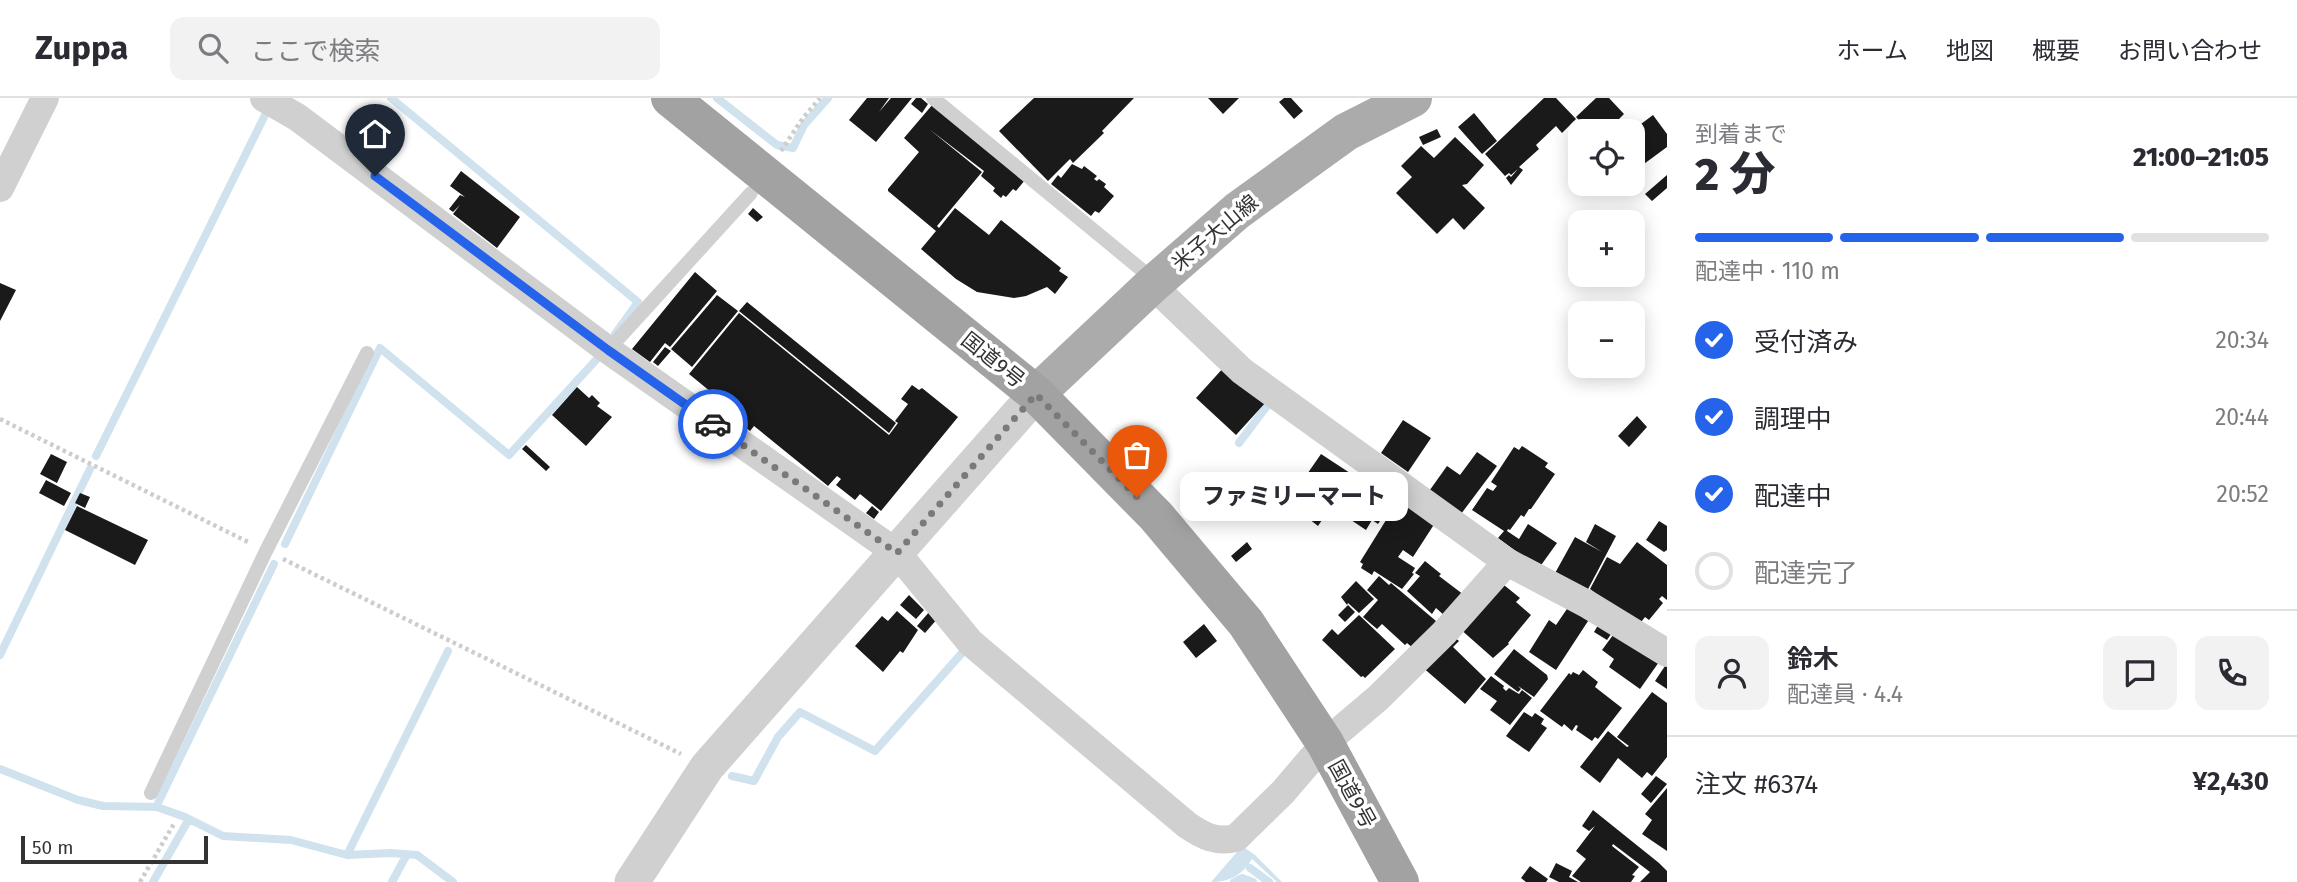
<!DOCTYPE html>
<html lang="ja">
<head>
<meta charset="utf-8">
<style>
  body { margin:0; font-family:"Fira Sans","Noto Sans JP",sans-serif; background:#f2f2f3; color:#2b2b33; height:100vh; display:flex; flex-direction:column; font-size:26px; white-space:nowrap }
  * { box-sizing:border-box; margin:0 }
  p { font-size:23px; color:#7c7c81 }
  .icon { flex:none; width:38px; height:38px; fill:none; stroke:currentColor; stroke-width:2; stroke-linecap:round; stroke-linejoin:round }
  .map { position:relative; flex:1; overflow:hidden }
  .sheet { display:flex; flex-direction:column; background:#fff; width:630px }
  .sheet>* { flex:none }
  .buttons { position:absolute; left:1568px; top:21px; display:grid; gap:14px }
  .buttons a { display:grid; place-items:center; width:77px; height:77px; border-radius:14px; background:#fff; box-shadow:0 4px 18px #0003; font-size:35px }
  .scale { position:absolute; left:21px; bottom:18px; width:187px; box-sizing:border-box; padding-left:7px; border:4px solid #333; border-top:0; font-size:19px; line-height:24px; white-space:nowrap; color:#333; -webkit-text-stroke:5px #fff; paint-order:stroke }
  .pin { position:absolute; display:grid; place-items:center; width:60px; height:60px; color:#fff; margin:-72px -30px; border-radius:50% 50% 50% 0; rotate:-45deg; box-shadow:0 0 7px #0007 }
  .pin .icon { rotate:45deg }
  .courier { position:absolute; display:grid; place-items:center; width:70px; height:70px; margin:-35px; border:5px solid #2563eb; border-radius:50%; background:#fff; color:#222; box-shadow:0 2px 9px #0007 }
  .bubble { position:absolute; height:49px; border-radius:14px; background:#fff; box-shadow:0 4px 18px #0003; font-size:23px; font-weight:800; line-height:49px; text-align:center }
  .headline em { font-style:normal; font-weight:800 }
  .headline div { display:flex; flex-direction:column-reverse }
  .headline { display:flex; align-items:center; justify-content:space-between; height:119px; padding:0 28px }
  h1 { font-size:46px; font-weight:800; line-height:52px }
  .bar { display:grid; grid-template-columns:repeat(4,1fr); gap:10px 7px; align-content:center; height:84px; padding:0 28px }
  .bar i { height:9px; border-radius:5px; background:#e1e1e2 }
  .bar .on { background:#2563eb }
  .bar p { grid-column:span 4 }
  .line { display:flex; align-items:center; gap:18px; padding:0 28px; border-top:2px solid #e1e1e2 }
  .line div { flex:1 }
  .round { display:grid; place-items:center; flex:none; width:74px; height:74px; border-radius:14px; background:#f2f2f3 }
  ol { padding:0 28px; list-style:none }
  li { display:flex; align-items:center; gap:21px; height:77px }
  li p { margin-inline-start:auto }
  li .icon { padding:7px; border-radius:50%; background:#2563eb; color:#fff; stroke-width:4 }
  li:last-child { color:#7c7c81 }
  li i { width:38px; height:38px; border:4px solid #e1e1e2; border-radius:50% }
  header { display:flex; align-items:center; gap:42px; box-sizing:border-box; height:98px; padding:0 35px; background:#fff; border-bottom:2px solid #e1e1e2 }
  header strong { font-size:33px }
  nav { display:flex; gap:38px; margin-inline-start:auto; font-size:24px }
  .search { width:490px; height:63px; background:#f2f2f3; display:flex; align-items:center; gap:18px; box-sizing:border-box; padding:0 24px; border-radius:14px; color:#7c7c81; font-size:26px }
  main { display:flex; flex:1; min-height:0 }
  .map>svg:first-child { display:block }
  .water { fill:#cfe2ee }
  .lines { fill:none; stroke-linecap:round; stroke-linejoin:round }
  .stream { stroke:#cfe2ee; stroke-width:8 }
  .building { fill:#1a1a1a }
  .path { stroke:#cdcdcd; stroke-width:4.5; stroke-dasharray:3.5 3.5; stroke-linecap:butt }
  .service { stroke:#d0d0d0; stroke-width:14 }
  .minor { stroke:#d0d0d0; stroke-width:28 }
  .tertiary { stroke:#d0d0d0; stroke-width:35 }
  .primary { stroke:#ababab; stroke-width:38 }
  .trunk { stroke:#a2a2a2; stroke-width:38 }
  .done { stroke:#7a7a7a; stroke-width:7; stroke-dasharray:0 12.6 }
  .route { stroke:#2563eb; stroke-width:9 }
  .labels { text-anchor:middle; stroke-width:7; stroke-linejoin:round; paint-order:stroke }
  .street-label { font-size:21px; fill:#333; stroke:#fff }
</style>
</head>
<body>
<header>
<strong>Zuppa</strong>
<div class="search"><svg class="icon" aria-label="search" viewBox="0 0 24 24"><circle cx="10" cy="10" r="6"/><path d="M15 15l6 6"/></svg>ここで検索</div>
<nav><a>ホーム</a><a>地図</a><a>概要</a><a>お問い合わせ</a></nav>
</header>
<main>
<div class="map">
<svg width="1667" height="784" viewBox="0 0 1667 784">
  <rect width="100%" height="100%" fill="#fff"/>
  <path class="water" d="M 1245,750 L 1255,757 L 1282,784 L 1277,784 L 1252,761 C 1243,777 1229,784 1211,784 L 1237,754 Z"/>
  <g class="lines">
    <path class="stream" d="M 391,0 L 638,204 L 615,236
      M 717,0 L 777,47 L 793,50 L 804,27 L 828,0
      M 1239,345 L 1273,300
      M 96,358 L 269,9
      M 285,446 L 380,250 L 509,357 L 596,262
      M 0,557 L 90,371
      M 0,671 L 78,702 L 103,708 L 157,709 L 185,719 L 223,738 L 291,742 L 347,757 L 391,755 L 417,757 L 453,784
      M 732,678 L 754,683 L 778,639 L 800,614 L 875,653 L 962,555
      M 158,705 L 274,466
      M 347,757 L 448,553
      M 1250,770 L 1269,784
      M 153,784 L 189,721
      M 392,784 L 406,758
      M 1234,784 L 1242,780 L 1253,784"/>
  </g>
  <path class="building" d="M 867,0 L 889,0 L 879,14 L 891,0 L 912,0 L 876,44 L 849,22 Z
    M 916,0 L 921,0 L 928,6 L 922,15 L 911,6 Z
    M 1034,0 L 1134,0 L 1102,33 L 1104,35 L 1073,65 L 1070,61 L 1048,83 L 999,33 Z
    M 1208,0 L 1239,0 L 1223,16 Z
    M 1284,0 L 1291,0 L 1303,13 L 1294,21 L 1279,4 Z
    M 1544,0 L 1556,0 L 1576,21 L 1562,35 L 1556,28 L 1536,47 L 1539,51 L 1519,69 L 1523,72 L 1511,87 L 1506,80 L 1509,77 L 1511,79 L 1518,71 L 1511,77 L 1509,75 L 1505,78 L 1485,56 Z
    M 1596,0 L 1609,0 L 1624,16 L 1618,22 L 1628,33 L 1589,33 L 1576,19 Z
    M 933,6 L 1025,82 L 1016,93 L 1013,91 L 1006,99 L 1003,97 L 1001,100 L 993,93 L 995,90 L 981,78 L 984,73 L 929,31 L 982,74 L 937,128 L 939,130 L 955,110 L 989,137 L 1001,122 L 1061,170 L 1059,173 L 1068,179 L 1055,196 L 1047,189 L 1026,198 L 1014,200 L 977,194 L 956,181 L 921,151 L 936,133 L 888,93 L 888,91 L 919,54 L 904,40 Z
    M 1474,15 L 1497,43 L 1482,56 L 1458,29 Z
    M 1653,17 L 1667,36 L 1667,49 L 1633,74 L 1633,32 Z
    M 1437,31 L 1441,39 L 1423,47 L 1419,39 Z
    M 1455,39 L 1484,67 L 1467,86 L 1462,87 L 1485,110 L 1464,132 L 1453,120 L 1437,136 L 1396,95 L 1412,79 L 1401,68 L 1421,48 L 1434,60 Z
    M 1072,66 L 1082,71 L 1084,68 L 1097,78 L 1094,81 L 1097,83 L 1099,81 L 1106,86 L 1104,89 L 1114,98 L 1099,115 L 1095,113 L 1091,118 L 1051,86 L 1058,77 L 1061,80 Z
    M 461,73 L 520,119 L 497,150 L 453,116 L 460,107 L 453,114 L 449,111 L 460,97 L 465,99 L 450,88 Z
    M 1667,77 L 1667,90 L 1652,103 L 1645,96 Z
    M 753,110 L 763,119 L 757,124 L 748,116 Z
    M 695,174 L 717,193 L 670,249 L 665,245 L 650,264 L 632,251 Z
    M 0,185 L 16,192 L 0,223 Z
    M 717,197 L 738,213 L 692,269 L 671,251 Z
    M 747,204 L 896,325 L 889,335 L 739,213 Z
    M 739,215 L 889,337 L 898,325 L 895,323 L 908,306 L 901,301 L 912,287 L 919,292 L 922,290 L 958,319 L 881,413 L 860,396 L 855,402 L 836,387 L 841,381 L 837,378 L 828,388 L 754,328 L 750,333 L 734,320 L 738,315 L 724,304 L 718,313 L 703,303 L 711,294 L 689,276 Z
    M 665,249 L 671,253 L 658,268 L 653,264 Z
    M 1225,268 L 1266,304 L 1236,337 L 1196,300 Z
    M 577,289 L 589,300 L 592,297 L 600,305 L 597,308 L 612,319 L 586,348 L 552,317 Z
    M 1637,318 L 1647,329 L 1629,349 L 1618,338 Z
    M 1403,322 L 1431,340 L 1408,374 L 1381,355 Z
    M 526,347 L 550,369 L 546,373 L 522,351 Z
    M 1522,348 L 1548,365 L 1545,369 L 1555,376 L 1531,411 L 1529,411 L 1524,419 L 1521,417 L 1510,432 L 1508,431 L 1507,433 L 1519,441 L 1528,426 L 1557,445 L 1539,470 L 1498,440 L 1504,433 L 1472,412 L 1487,390 L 1493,393 L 1497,388 L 1491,384 L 1514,349 L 1519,352 Z
    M 1477,354 L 1497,368 L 1458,420 L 1427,396 L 1447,368 L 1460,377 Z
    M 51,356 L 67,364 L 57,385 L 40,376 Z
    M 1321,356 L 1353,377 L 1334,404 L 1330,402 L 1321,415 L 1302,401 L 1308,392 L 1299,386 L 1297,390 L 1293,386 L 1298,379 L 1303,382 Z
    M 1356,376 L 1394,402 L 1378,426 L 1372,422 L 1366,432 L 1333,410 Z
    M 46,382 L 71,395 L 64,408 L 39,395 Z
    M 80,395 L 90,399 L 85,410 L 75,405 Z
    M 1404,398 L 1435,425 L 1413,459 L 1403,452 L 1398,459 L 1415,470 L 1412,475 L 1414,476 L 1402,491 L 1374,473 L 1372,477 L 1361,470 L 1363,466 L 1360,464 L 1396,406 L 1398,407 Z
    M 77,408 L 148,442 L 135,467 L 65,432 Z
    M 872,408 L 879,414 L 874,421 L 866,415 Z
    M 1308,412 L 1322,422 L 1318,428 L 1304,417 Z
    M 1659,423 L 1667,428 L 1667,452 L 1664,454 L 1646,442 Z
    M 1595,426 L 1616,438 L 1586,495 L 1554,477 L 1575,439 L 1602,454 L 1586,444 Z
    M 1247,444 L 1252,451 L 1236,464 L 1231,458 Z
    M 1637,444 L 1667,467 L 1667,502 L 1662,498 L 1659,501 L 1663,505 L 1649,522 L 1645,519 L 1638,528 L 1590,491 L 1607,459 L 1620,466 Z
    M 1425,463 L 1441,476 L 1439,478 L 1464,497 L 1446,519 L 1436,510 L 1432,516 L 1407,493 L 1420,478 L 1415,475 Z
    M 1379,478 L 1389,487 L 1391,485 L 1436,523 L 1414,551 L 1407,545 L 1405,547 L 1382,526 L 1377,531 L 1363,519 L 1378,502 L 1367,492 Z
    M 1356,483 L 1374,501 L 1359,515 L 1348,505 L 1347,507 L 1341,499 Z
    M 1504,487 L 1520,500 L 1516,504 L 1531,517 L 1508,545 L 1509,546 L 1493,560 L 1459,530 Z
    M 909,497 L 924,512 L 916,521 L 900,507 Z
    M 1571,505 L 1592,517 L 1556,572 L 1529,554 L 1549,522 L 1556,527 Z
    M 1348,507 L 1355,514 L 1345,524 L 1338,517 Z
    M 897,513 L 918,532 L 903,555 L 900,553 L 883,574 L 855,548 L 882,518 L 888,523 Z
    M 930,513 L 938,520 L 925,535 L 917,528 Z
    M 1359,517 L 1395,551 L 1365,580 L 1363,578 L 1361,579 L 1322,542 L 1332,531 L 1338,537 Z
    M 1600,524 L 1614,532 L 1607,542 L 1594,534 Z
    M 1204,526 L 1217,543 L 1196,560 L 1183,544 Z
    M 1616,533 L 1659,564 L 1640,591 L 1609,569 L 1614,561 L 1602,552 Z
    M 1451,536 L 1459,543 L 1453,549 L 1486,581 L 1465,606 L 1421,568 Z
    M 1514,551 L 1547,577 L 1548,581 L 1534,599 L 1518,588 L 1521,591 L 1518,594 L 1494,576 Z
    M 1667,565 L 1667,591 L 1655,583 Z
    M 1583,572 L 1598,584 L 1595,589 L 1622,610 L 1598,641 L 1595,639 L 1592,643 L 1576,632 L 1578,628 L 1576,627 L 1572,633 L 1564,626 L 1562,629 L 1540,613 L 1569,575 L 1571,577 L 1573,574 L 1579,577 Z
    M 1491,578 L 1504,588 L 1503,590 L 1506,593 L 1509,590 L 1519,596 L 1522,592 L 1532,600 L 1510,627 L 1490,612 L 1497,603 L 1480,591 Z
    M 1652,594 L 1667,605 L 1667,659 L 1652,678 L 1647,674 L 1642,680 L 1618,660 L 1600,685 L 1580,669 L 1608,633 L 1627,649 L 1629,648 L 1617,639 Z
    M 1524,614 L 1532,619 L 1535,615 L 1544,621 L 1541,626 L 1547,630 L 1529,654 L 1506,638 Z
    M 1656,678 L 1667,686 L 1651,705 L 1641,696 Z
    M 1667,690 L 1667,753 L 1642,736 L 1652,722 L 1645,716 Z
    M 1593,712 L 1659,765 L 1667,773 L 1667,784 L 1640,784 L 1650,774 L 1613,746 L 1612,748 L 1639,769 L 1632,777 L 1635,778 L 1631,784 L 1581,784 L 1572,778 L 1586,761 L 1576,753 L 1595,728 L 1589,733 L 1582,728 Z
    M 1556,765 L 1572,773 L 1569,779 L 1578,784 L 1559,784 L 1549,779 Z
    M 1530,768 L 1548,781 L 1546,784 L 1526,784 L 1521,780 Z"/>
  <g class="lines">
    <path class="path" d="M 781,53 L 803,20 L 820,0
      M 0,321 L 250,445
      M 283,461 L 681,656
      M 140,784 L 175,724"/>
    <path class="service" d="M 933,0 L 1154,182
      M 608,252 L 751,95
      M 151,695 L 266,453 L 367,255"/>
    <path class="minor" d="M 264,0 L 297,19 L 608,252 L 897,455 L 970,544 L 1187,727 C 1203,738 1217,745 1236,740 L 1283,694 L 1325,645 L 1378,600 L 1445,534 L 1507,464
      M 0,90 L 45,0
      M 1152,187 L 1242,273 L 1507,464 L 1587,506 L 1667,555"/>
    <path class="tertiary" d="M 632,784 L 707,669 L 1036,296"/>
    <path class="primary" d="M 1036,296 L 1152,187 L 1237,113 L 1346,34 L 1413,0"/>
    <path class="trunk" d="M 670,0 L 1036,296 L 1156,418 L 1246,525 L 1325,645 L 1400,784"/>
  </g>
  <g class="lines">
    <path class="done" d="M 713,326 L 897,455 L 1036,296 L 1137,399"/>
    <path class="route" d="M 375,78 L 608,252 L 713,326"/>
  </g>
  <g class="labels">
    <g class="street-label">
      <text transform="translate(1215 135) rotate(-40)" y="7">米子大山線</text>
      <text transform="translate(993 262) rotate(39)" y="7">国道9号</text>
      <text transform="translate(1352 696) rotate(61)" y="7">国道9号</text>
    </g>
  </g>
</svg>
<div class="buttons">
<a><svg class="icon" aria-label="locate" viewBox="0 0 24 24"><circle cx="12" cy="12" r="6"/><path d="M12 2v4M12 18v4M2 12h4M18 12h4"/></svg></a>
<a>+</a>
<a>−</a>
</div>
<div class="scale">50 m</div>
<div class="pin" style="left:1137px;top:399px;background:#ea580c"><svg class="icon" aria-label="bag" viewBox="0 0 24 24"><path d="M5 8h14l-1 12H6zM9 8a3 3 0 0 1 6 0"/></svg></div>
<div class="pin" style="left:375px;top:78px;background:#1f2937"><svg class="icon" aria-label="home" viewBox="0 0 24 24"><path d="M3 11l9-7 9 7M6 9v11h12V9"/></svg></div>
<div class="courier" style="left:713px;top:326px"><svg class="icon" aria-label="car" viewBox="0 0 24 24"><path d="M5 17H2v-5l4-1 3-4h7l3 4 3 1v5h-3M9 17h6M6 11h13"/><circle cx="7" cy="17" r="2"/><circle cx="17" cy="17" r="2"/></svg></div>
<div class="bubble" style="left:1180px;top:374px;width:228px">ファミリーマート</div>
</div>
<section class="sheet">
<div class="headline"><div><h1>2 分</h1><p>到着まで</p></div><em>21:00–21:05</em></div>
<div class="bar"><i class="on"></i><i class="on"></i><i class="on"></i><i></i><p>配達中 · 110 m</p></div>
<ol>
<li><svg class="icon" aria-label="check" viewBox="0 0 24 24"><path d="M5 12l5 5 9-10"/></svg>受付済み<p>20:34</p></li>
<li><svg class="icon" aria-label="check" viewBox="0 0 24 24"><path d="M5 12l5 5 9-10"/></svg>調理中<p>20:44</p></li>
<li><svg class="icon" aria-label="check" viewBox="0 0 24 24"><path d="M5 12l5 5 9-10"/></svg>配達中<p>20:52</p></li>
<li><i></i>配達完了</li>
</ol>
<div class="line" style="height:126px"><a class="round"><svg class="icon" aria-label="person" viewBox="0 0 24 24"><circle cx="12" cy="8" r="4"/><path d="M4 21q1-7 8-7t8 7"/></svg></a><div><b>鈴木</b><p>配達員 · 4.4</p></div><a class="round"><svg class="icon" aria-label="chat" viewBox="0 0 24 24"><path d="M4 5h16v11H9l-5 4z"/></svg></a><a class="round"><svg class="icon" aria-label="phone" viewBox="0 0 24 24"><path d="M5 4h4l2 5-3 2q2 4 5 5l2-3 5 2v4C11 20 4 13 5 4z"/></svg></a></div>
<div class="line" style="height:91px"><div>注文 #6374</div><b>¥2,430</b></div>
</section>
</main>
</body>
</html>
